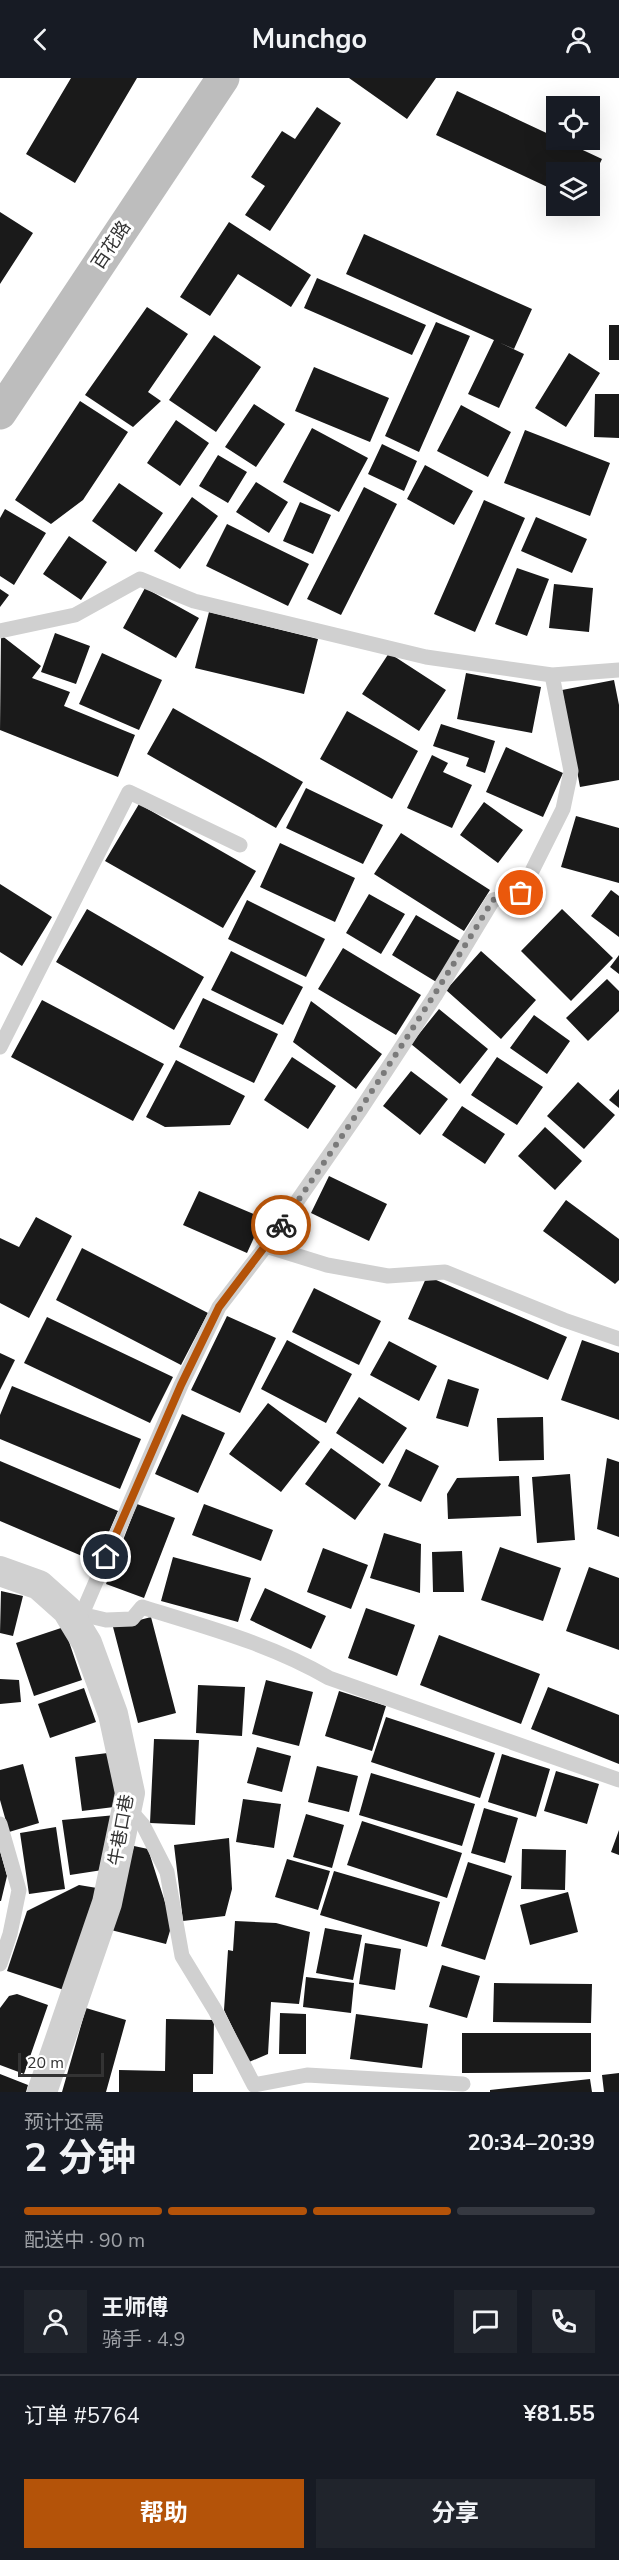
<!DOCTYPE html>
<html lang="zh">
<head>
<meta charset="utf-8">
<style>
  body { margin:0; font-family:"Nunito Sans","Noto Sans SC",sans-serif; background:#20242c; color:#f1f3f6; height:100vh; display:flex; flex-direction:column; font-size:22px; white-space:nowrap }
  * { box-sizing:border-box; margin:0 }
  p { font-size:20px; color:#9ea1a6 }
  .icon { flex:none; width:33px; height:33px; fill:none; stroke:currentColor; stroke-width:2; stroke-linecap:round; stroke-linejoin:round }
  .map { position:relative; height:2014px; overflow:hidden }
  .details { display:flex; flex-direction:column; background:#171b24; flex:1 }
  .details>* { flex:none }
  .fabs { position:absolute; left:546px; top:18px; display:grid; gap:12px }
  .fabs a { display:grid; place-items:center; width:54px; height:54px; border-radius:0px; background:#171b24; box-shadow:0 6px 24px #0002; font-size:30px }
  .scale { position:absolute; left:18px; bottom:15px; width:86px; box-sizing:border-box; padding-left:6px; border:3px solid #333; border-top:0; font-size:16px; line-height:21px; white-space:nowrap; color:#333; -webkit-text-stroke:4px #fff; paint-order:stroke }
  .pin { position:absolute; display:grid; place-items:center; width:51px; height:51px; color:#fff; margin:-26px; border:3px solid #fff; border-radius:50%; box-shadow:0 2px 6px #0007 }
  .courier { position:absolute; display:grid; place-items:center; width:60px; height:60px; margin:-30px; border:4px solid #b45309; border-radius:50%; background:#fff; color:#222; box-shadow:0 2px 8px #0007 }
  .headline em { font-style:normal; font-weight:700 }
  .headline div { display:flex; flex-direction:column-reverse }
  .headline { display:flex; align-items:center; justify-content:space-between; height:102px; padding:0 24px }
  h1 { font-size:39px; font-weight:700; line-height:45px }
  .bar { display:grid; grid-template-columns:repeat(4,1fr); gap:9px 6px; align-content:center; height:72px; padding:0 24px }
  .bar i { height:8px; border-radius:4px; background:#363941 }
  .bar .active { background:#b45309 }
  .bar p { grid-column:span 4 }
  .line { display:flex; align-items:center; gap:15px; padding:0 24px; border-top:2px solid #363941 }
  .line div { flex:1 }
  .round { display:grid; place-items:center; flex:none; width:63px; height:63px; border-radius:0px; background:#20242c }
  .cta { display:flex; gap:12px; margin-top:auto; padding:12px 24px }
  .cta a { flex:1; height:69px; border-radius:0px; background:#b45309; color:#fff; font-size:24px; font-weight:700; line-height:69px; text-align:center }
  .cta a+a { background:#20242c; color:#f1f3f6 }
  header { display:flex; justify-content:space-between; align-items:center; height:78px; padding:0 24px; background:#171b24; font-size:27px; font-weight:700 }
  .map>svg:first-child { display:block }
  .building { fill:#1a1a1a }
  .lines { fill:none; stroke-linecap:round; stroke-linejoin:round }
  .service { stroke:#d0d0d0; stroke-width:15 }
  .minor { stroke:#d0d0d0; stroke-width:30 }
  .secondary { stroke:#bdbdbd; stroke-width:33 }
  .done { stroke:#7a7a7a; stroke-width:6; stroke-dasharray:0 10.8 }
  .route { stroke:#b45309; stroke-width:8 }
  .labels { text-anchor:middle; stroke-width:6; stroke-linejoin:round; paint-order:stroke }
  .street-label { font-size:18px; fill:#333; stroke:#fff }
</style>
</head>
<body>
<header><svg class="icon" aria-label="back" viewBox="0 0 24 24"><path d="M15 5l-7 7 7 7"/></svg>Munchgo<svg class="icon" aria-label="person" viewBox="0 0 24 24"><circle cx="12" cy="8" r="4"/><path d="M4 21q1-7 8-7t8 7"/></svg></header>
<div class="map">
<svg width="619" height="2014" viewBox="0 0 619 2014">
  <rect width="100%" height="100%" fill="#fff"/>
  <path class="building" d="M 71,0 L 137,0 L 75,105 L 26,76 Z
    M 349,0 L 436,0 L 407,41 Z
    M 457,13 L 602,81 L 590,106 L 590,94 L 556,94 L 556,113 L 436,57 Z
    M 317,29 L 341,45 L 270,153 L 245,137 L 265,108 L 251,99 L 282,53 L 295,61 Z
    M 0,134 L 33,155 L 0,206 Z
    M 229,144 L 311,197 L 291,229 L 238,196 L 210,238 L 180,219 Z
    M 364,156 L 532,231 L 514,271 L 346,196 Z
    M 317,200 L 426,247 L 412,277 L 304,230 Z
    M 147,229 L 188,256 L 148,314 L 161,323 L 133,349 L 85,317 Z
    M 436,244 L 470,258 L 419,374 L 385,358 Z
    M 609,247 L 619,247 L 619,282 L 609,282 Z
    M 214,257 L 261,289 L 216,354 L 169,322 Z
    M 494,262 L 524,276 L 499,330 L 468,316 Z
    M 569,275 L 600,295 L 566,349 L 535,330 Z
    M 314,289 L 389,320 L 370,364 L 295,333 Z
    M 595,316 L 619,316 L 619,360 L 594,359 Z
    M 80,323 L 128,354 L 83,422 L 51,446 L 15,422 Z
    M 254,326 L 285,346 L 256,389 L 225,369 Z
    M 461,327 L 511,354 L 488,399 L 437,373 Z
    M 176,342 L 209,365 L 180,408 L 147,385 Z
    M 312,350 L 368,380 L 339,434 L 283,404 Z
    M 525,352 L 610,385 L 590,438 L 504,405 Z
    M 382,366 L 417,383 L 404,413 L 368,396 Z
    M 218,377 L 247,394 L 228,425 L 199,408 Z
    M 425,387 L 473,413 L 454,447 L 407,421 Z
    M 256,404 L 288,424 L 269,455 L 236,434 Z
    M 119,405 L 163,435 L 136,474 L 92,443 Z
    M 364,409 L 397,426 L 341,537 L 307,521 Z
    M 192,419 L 218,438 L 180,491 L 154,473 Z
    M 484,422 L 525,440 L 475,554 L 434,536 Z
    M 300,424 L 331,437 L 313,476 L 283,463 Z
    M 5,431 L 46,455 L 14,507 L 0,498 L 0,440 Z
    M 536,439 L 587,461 L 572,495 L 521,473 Z
    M 227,446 L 309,486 L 288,528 L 206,488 Z
    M 69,458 L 107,484 L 81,522 L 43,496 Z
    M 517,490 L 549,501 L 527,558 L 495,546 Z
    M 554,506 L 593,510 L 589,554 L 549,550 Z
    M 145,510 L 199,540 L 176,580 L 123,550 Z
    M 0,511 L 9,517 L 0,529 Z
    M 209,534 L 318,561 L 304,616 L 195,590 Z
    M 55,555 L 90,568 L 76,606 L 41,594 Z
    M 1,557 L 41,588 L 32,600 L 70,614 L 64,628 L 135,657 L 118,699 L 0,652 Z
    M 102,575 L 162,602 L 139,652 L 79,626 Z
    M 389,575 L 446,612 L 419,653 L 362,616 Z
    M 466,595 L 541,609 L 532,655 L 457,641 Z
    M 614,602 L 619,627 L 619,702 L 580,709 L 562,612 Z
    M 173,630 L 303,704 L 276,750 L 147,676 Z
    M 347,633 L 418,673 L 392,721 L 320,681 Z
    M 441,646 L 495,663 L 485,695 L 466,688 L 469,680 L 433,668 Z
    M 506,669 L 563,695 L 543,739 L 486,714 Z
    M 432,677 L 448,685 L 443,694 L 472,707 L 452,750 L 407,730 Z
    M 306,710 L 383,747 L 363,786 L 286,750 Z
    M 484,724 L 523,752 L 498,785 L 460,757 Z
    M 139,726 L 256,793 L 223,850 L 105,783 Z
    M 576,738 L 619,750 L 619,805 L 561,789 Z
    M 401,755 L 490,812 L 464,853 L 374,796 Z
    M 280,765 L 355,800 L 335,844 L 260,809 Z
    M 0,806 L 52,839 L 22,888 L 0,874 Z
    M 611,812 L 619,818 L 619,859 L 591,838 Z
    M 369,816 L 405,836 L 381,876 L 346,855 Z
    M 247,822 L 325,861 L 306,899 L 228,861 Z
    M 87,831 L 204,899 L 174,952 L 56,884 Z
    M 562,831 L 613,880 L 571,923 L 521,873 Z
    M 416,837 L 462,864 L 438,905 L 392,877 Z
    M 343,870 L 421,917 L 396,957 L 318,911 Z
    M 231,873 L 303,909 L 283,947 L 211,912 Z
    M 481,873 L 536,922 L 501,961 L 446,912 Z
    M 619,877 L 619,896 L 610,889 Z
    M 607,901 L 619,913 L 619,933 L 588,963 L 566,940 Z
    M 203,920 L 278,956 L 254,1005 L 179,969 Z
    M 42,922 L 164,986 L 133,1043 L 11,979 Z
    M 311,923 L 382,976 L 356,1011 L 293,964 Z
    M 439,931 L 488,971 L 460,1006 L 411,966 Z
    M 534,937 L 570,963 L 547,996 L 510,970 Z
    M 292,979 L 336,1008 L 308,1051 L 264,1022 Z
    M 497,979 L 543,1009 L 517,1047 L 471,1017 Z
    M 176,982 L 245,1018 L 230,1047 L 165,1049 L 146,1039 Z
    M 411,993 L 448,1021 L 420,1057 L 383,1028 Z
    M 578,1004 L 615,1037 L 584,1071 L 547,1038 Z
    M 619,1011 L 619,1030 L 609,1022 Z
    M 462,1028 L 505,1056 L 485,1086 L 442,1057 Z
    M 545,1049 L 582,1083 L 555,1112 L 518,1078 Z
    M 329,1098 L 387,1126 L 369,1163 L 311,1135 Z
    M 199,1113 L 263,1140 L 247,1175 L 183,1147 Z
    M 566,1122 L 619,1161 L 619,1202 L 615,1206 L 543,1153 Z
    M 36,1139 L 72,1158 L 29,1240 L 0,1225 L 0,1160 L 19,1169 Z
    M 82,1170 L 208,1235 L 181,1287 L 56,1222 Z
    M 427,1198 L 567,1259 L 548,1302 L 408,1241 Z
    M 314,1210 L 381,1243 L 359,1287 L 292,1254 Z
    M 227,1238 L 276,1260 L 240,1335 L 191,1312 Z
    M 47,1239 L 173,1299 L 150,1345 L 24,1285 Z
    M 287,1262 L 352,1296 L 326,1345 L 261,1311 Z
    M 582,1262 L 619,1275 L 619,1342 L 561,1322 Z
    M 389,1263 L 437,1288 L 419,1323 L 370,1297 Z
    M 0,1275 L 15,1282 L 0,1312 Z
    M 448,1301 L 479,1311 L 468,1349 L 436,1340 Z
    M 12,1308 L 141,1361 L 120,1411 L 0,1361 L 0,1337 Z
    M 359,1319 L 407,1350 L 383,1386 L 336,1355 Z
    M 268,1325 L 320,1364 L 281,1414 L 229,1376 Z
    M 182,1336 L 225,1355 L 198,1415 L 155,1396 Z
    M 543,1339 L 544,1382 L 499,1383 L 497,1340 Z
    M 331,1370 L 381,1406 L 355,1442 L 305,1406 Z
    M 406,1371 L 439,1388 L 421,1424 L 388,1408 Z
    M 607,1380 L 619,1384 L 619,1459 L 597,1451 Z
    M 0,1383 L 118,1433 L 96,1484 L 0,1443 Z
    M 570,1396 L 575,1462 L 537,1465 L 532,1399 Z
    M 519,1398 L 521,1438 L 448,1441 L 447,1416 L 457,1400 Z
    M 137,1426 L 175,1440 L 144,1520 L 106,1506 Z
    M 204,1426 L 273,1452 L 261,1483 L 192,1457 Z
    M 384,1455 L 421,1466 L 420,1515 L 370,1500 Z
    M 500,1469 L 561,1490 L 543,1543 L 481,1522 Z
    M 323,1470 L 368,1487 L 351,1531 L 307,1514 Z
    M 462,1473 L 464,1514 L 433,1514 L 432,1474 Z
    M 173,1479 L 251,1500 L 238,1544 L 161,1523 Z
    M 589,1489 L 619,1500 L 619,1572 L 566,1553 Z
    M 265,1510 L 326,1538 L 311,1571 L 250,1542 Z
    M 1,1513 L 23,1518 L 13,1558 L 0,1555 Z
    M 366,1530 L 415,1547 L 397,1598 L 348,1580 Z
    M 151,1539 L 176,1635 L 138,1645 L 113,1549 Z
    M 64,1549 L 82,1602 L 34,1618 L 16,1565 Z
    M 439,1557 L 540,1596 L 521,1646 L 420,1607 Z
    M 0,1601 L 19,1602 L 21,1624 L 0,1626 Z
    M 266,1602 L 313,1614 L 299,1668 L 252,1656 Z
    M 198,1607 L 245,1609 L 242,1658 L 196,1655 Z
    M 548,1609 L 619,1637 L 619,1686 L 531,1651 Z
    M 84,1610 L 96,1644 L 50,1660 L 38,1626 Z
    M 339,1613 L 386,1628 L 372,1673 L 325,1658 Z
    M 386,1639 L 495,1675 L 480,1720 L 371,1684 Z
    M 154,1661 L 199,1662 L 195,1747 L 150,1745 Z
    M 257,1669 L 291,1678 L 282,1714 L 247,1705 Z
    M 116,1674 L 122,1728 L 82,1733 L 75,1679 Z
    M 502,1676 L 550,1691 L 536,1739 L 488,1724 Z
    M 23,1686 L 39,1745 L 9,1754 L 0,1722 L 0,1692 Z
    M 317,1688 L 358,1698 L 349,1734 L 308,1724 Z
    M 556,1693 L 599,1706 L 587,1746 L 544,1733 Z
    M 371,1695 L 475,1726 L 462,1768 L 359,1737 Z
    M 243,1721 L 281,1726 L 274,1770 L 236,1764 Z
    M 484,1730 L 518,1740 L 505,1785 L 471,1775 Z
    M 306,1736 L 344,1747 L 332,1790 L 293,1779 Z
    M 116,1737 L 109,1791 L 70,1797 L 62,1742 Z
    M 362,1743 L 462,1775 L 447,1820 L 347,1787 Z
    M 56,1749 L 65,1811 L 29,1816 L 20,1755 Z
    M 619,1752 L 619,1777 L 611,1774 Z
    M 229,1760 L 232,1811 L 225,1838 L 183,1843 L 174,1767 Z
    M 134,1768 L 148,1771 L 172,1846 L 166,1866 L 111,1852 Z
    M 522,1771 L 566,1772 L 565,1812 L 521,1811 Z
    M 0,1773 L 7,1798 L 1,1823 L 0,1823 Z
    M 287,1781 L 330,1793 L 318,1832 L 275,1819 Z
    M 468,1784 L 512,1798 L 485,1882 L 441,1868 Z
    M 334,1793 L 440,1824 L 427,1869 L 320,1837 Z
    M 79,1807 L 97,1810 L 64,1912 L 7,1893 L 27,1833 Z
    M 568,1814 L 578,1854 L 530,1867 L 520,1827 Z
    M 235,1843 L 276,1845 L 310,1854 L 299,1926 L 271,1924 L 268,1976 L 249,1984 L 224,1932 L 228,1872 L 233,1873 Z
    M 325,1850 L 362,1857 L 353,1902 L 316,1895 Z
    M 365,1865 L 401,1871 L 395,1912 L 359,1906 Z
    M 442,1887 L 480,1898 L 467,1940 L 429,1929 Z
    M 306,1899 L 354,1905 L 351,1935 L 303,1929 Z
    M 494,1905 L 592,1906 L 591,1945 L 493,1944 Z
    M 17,1916 L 48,1927 L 24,1996 L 0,1987 L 0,1930 L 9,1918 Z
    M 86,1930 L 126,1942 L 106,2014 L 62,2014 Z
    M 280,1935 L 306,1936 L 306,1976 L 279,1976 Z
    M 356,1936 L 428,1946 L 422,1990 L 350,1981 Z
    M 166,1941 L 214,1942 L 213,1996 L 193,1996 L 193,2014 L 119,2014 L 119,1992 L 165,1993 Z
    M 462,1955 L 591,1955 L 591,1994 L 462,1995 Z
    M 619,1995 L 619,2014 L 604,2014 L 602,1997 Z
    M 0,1996 L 28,2007 L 26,2014 L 0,2014 Z
    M 590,2001 L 592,2014 L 490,2014 L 490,2012 Z"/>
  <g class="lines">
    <path class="service" d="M 0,553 L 75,537 L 140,501 L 194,523 L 426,579 L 552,597 L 619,592
      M 0,969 L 129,714 L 240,767
      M 266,1168 L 327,1187 L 388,1198 L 445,1194 L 564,1242 L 619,1261
      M 72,1534 L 106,1542 L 132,1541 L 142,1529 C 206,1549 271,1566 329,1600 L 619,1702
      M 82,1536 L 181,1307 L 219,1229 L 266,1168 L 361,1031 L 435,918 L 493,822 L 521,815 L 563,731 L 571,693 L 552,597
      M 128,1730 L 143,1747 L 167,1794 L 182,1878 L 215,1932 L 254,2007 L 307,1997 L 463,2006
      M 0,1746 L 19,1812 L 10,1856 L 0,1886"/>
    <path class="minor" d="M 0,1493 L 39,1507 L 67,1532 L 87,1565 L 113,1636 L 130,1715 L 107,1825 L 42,2014"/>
    <path class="secondary" d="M 0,335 L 223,0"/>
  </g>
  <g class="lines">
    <path class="done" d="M 281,1147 C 355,1041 426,932 493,822 L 521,815"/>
    <path class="route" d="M 106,1479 L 181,1307 L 219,1229 L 281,1147"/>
  </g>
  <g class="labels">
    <g class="street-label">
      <text transform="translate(111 167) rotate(-56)" y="6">百花路</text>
      <text transform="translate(121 1752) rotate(-80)" y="6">牛巷口巷</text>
    </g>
  </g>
</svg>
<div class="fabs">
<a><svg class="icon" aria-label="locate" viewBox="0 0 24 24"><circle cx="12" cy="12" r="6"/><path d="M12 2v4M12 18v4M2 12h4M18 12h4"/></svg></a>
<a><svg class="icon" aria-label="layers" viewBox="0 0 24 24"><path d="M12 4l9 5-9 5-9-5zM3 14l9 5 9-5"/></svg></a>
</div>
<div class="scale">20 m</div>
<div class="pin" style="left:521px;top:815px;background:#ea580c"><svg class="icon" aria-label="bag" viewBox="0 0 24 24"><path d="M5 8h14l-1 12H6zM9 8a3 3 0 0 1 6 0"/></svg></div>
<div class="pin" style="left:106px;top:1479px;background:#1f2937"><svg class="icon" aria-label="home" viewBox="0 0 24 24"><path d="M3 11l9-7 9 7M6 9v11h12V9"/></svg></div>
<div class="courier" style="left:281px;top:1147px"><svg class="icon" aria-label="bike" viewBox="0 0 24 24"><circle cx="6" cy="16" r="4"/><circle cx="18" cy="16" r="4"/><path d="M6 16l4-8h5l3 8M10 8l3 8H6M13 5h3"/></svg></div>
</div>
<section class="details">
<div class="headline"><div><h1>2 分钟</h1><p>预计还需</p></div><em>20:34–20:39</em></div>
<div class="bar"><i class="active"></i><i class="active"></i><i class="active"></i><i></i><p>配送中 · 90 m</p></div>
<div class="line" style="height:108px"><a class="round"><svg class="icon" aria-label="person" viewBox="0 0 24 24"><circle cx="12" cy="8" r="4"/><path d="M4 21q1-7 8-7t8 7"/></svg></a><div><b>王师傅</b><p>骑手 · 4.9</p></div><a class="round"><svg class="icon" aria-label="chat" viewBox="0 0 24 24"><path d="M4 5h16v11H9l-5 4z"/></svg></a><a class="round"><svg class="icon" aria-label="phone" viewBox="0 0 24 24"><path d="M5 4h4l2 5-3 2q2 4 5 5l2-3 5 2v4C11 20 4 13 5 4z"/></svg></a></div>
<div class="line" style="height:78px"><div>订单 #5764</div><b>¥81.55</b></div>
<div class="cta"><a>帮助</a><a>分享</a></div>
</section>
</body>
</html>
